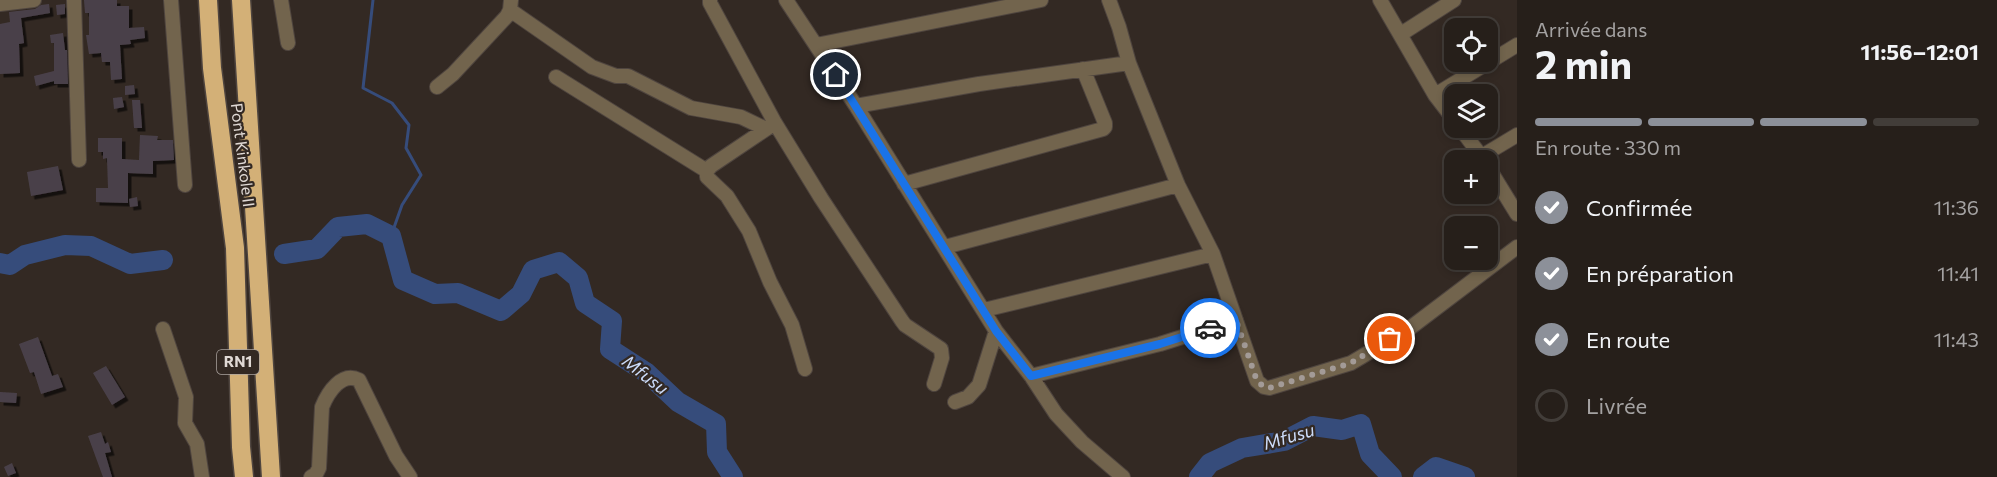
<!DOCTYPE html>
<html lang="fr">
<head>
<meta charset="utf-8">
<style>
  body { margin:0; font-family:Commissioner,sans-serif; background:#2e2723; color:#f1f3f6; height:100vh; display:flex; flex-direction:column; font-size:22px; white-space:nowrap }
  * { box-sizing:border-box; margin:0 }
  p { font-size:20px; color:#a4a2a2 }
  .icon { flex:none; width:33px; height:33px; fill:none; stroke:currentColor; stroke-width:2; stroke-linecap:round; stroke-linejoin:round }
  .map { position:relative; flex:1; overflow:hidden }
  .side { display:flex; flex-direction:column; background:#261f1a; width:480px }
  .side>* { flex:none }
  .tools { position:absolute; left:1444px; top:18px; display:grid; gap:12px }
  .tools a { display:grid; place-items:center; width:54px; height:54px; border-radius:12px; background:#261f1a; box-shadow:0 3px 9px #0003,0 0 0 2px #423d39; font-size:30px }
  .pin { position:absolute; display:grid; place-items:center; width:51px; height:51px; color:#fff; margin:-26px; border:3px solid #fff; border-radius:50%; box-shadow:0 2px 6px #0007 }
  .courier { position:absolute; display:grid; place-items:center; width:60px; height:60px; margin:-30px; border:4px solid #1a73e8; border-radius:50%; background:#fff; color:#222; box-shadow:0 2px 8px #0007 }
  .headline em { font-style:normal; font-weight:700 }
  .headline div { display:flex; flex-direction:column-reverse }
  .headline { display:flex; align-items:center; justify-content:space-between; height:102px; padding:0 18px }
  h1 { font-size:39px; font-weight:700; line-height:45px }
  .bar { display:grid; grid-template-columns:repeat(4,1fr); gap:9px 6px; align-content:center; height:72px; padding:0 18px }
  .bar i { height:8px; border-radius:4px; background:#423d39 }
  .bar .current { background:#8c9099 }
  .bar p { grid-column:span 4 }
  ol { padding:0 18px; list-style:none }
  li { display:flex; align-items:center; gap:18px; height:66px }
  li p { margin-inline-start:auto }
  li .icon { padding:6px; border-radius:50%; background:#8c9099; color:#fff; stroke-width:4 }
  li:last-child { color:#a4a2a2 }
  li i { width:33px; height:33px; border:3px solid #423d39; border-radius:50% }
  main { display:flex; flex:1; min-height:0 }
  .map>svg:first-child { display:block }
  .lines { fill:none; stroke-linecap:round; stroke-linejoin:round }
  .stream { stroke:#364c7b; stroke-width:3 }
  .river { stroke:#364c7b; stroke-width:20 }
  .building { fill:#4a414a; filter:url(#shadow) }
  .street-casing { stroke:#4f453f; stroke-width:16 }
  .highway-casing { stroke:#4f453f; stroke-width:21 }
  .street { stroke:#72644d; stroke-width:14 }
  .highway { stroke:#d3b077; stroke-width:18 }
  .done { stroke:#a39b97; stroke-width:6; stroke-dasharray:0 10.8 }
  .route { stroke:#1a73e8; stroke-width:8 }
  .labels { text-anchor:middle; stroke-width:4.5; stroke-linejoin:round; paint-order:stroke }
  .shield { fill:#332923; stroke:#aca4a0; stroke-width:1.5 }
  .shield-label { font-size:15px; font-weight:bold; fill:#e0d9d5 }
  .street-label { font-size:16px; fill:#e0d9d5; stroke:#332923 }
  .water-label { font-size:18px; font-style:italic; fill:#ccdcfa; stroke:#332923 }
</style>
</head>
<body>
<main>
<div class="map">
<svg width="1517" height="477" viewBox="0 0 1517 477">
  <defs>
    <filter id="shadow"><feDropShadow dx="3.5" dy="3.5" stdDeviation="0" flood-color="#0009"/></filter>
  </defs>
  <rect width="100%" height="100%" fill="#332923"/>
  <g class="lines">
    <path class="stream" d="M 373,0 L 363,88 L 392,103 L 409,125 L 406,148 L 421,175 L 402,205 L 391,236"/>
    <path class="river" d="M 284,254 L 317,249 L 338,227 L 367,224 L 391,236 L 403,280 L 435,294 L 458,293 L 501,311 L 521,294 L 533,270 L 559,262 L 578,278 L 585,303 L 612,321 L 610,349 L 647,373 L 678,402 L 716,424 L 717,452 L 733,477
      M 0,263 L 10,265 L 25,255 L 65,245 L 91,246 L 130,264 L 163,260
      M 1199,477 L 1210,463 L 1242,448 L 1284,441 L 1313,426 L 1342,430 L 1361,424 L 1370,454 L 1392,477
      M 1423,477 L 1436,467 L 1465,477"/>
  </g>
  <path class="building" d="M 84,0 L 117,0 L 117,6 L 129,6 L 129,28 L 144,27 L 145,38 L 130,40 L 131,44 L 120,45 L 122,79 L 111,80 L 110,62 L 102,62 L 101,53 L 89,54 L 86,35 L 89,35 L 89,13 L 85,13 Z
    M 49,4 L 50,13 L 21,18 L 24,43 L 19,44 L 20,73 L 0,74 L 0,24 L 10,22 L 9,12 L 35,9 L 41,5 Z
    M 65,4 L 65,14 L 57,15 L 56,5 Z
    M 63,33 L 65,50 L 67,50 L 68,84 L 54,84 L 54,81 L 36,86 L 34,76 L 54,71 L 54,43 L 51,43 L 50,35 Z
    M 134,85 L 135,94 L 125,95 L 125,86 Z
    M 122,97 L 124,107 L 114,109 L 113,98 Z
    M 132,100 L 140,100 L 142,128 L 134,128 Z
    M 140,135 L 158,136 L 157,140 L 173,140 L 174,160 L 153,161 L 153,174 L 128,173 L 128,203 L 96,202 L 96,188 L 108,188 L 107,158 L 103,159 L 103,152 L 98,152 L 98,138 L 122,138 L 122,159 L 139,160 Z
    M 58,166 L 63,190 L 31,196 L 27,172 Z
    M 137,197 L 138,206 L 130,207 L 129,199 Z
    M 38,337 L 52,376 L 58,374 L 63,387 L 41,394 L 34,372 L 30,373 L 19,344 Z
    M 106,366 L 125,397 L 112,405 L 93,373 Z
    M 0,392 L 17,393 L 16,403 L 0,402 Z
    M 101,432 L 105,444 L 108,442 L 111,452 L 105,453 L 112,477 L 103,477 L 88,436 Z
    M 12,463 L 16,473 L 8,476 L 4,467 Z"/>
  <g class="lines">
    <g class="street-casing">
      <path id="street" d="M 74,0 L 79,160
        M 171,0 L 185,185
        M 281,0 L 288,43
        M 710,0 L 710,3 L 775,123 L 821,198 L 902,321 L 905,325 L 941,349 L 942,358 L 934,384
        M 786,0 L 856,106 L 996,331 L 1031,376 L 1056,414 L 1082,442 L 1123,477
        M 1109,0 L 1119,27 L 1129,63 L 1178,185 L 1213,254 L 1257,381 L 1264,387 L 1269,388 L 1351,363 L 1410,328 L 1517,247
        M 1380,0 L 1435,95 L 1455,121
        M 0,4 L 34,0
        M 510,10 L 592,67 L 616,76 L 628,76 L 691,108 L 741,117 L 766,129
        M 1401,34 L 1454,0
        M 816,45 L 1041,0
        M 556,77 L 707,171
        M 437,87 L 453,74 L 507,16 L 510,10 L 511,0
        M 1435,95 L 1517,45
        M 856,106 L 979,84 L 1129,63
        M 775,123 L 711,166 L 707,171 L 707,177 L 727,196 L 749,231 L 770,282 L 792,325 L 805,369
        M 1460,128 L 1484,160
        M 1482,156 L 1517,135
        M 1488,167 L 1517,214
        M 904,184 L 1103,129 L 1105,127 L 1105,123 L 1083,69
        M 945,247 L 1178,185
        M 984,310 L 1213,254
        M 163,329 L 186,397 L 185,423 L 197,444 L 202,477
        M 1031,376 L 1160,344 L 1236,320
        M 955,402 L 968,397 L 979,385 L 996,331
        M 311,477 L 316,474 L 319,468 L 322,407 C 328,392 342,371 359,380 L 396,456 L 410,477"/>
    </g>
    <g class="highway-casing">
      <path id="highway" d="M 208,0 L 212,68 L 235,248 L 241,447 L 244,477
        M 241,0 L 271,477"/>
    </g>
    <use href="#street" class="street"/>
    <use href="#highway" class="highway"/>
  </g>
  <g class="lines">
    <path class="done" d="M 1210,328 L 1236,320 L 1257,381 L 1264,387 L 1269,388 L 1351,363 L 1390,339"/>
    <path class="route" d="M 836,75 L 996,331 L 1031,376 L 1160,344 L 1210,328"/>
  </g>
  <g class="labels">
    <rect class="shield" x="217" y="350" width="42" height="24" rx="4.5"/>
    <g class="shield-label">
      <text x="238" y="367">RN1</text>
    </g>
    <g class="street-label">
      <text transform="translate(243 155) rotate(83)" y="6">Pont Kinkole II</text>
    </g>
    <g class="water-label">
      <text transform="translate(645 375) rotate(38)" y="6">Mfusu</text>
      <text transform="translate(1289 437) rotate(-16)" y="6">Mfusu</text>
    </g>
  </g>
</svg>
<div class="tools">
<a><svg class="icon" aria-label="locate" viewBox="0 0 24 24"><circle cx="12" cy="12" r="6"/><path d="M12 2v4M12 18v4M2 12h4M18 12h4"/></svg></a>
<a><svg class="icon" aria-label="layers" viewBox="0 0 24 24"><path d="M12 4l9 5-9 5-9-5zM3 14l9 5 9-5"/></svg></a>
<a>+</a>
<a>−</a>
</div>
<div class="pin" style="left:1390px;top:339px;background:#ea580c"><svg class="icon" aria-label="bag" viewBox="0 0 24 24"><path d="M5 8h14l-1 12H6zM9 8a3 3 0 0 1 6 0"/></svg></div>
<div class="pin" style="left:836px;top:75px;background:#1f2937"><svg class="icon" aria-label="home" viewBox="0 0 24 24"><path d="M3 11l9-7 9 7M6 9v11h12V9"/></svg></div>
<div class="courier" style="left:1210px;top:328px"><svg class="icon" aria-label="car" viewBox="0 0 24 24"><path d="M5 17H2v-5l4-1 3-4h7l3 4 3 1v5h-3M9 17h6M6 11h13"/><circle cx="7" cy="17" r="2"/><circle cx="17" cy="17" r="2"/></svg></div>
</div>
<section class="side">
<div class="headline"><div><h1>2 min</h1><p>Arrivée dans</p></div><em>11:56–12:01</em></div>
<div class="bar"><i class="current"></i><i class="current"></i><i class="current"></i><i></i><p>En route · 330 m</p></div>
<ol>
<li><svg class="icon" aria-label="check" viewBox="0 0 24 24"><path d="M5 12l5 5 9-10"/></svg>Confirmée<p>11:36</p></li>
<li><svg class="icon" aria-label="check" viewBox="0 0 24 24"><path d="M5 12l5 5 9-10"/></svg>En préparation<p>11:41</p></li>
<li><svg class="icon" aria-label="check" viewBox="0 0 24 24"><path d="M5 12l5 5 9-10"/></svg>En route<p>11:43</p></li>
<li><i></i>Livrée</li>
</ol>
</section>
</main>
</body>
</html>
